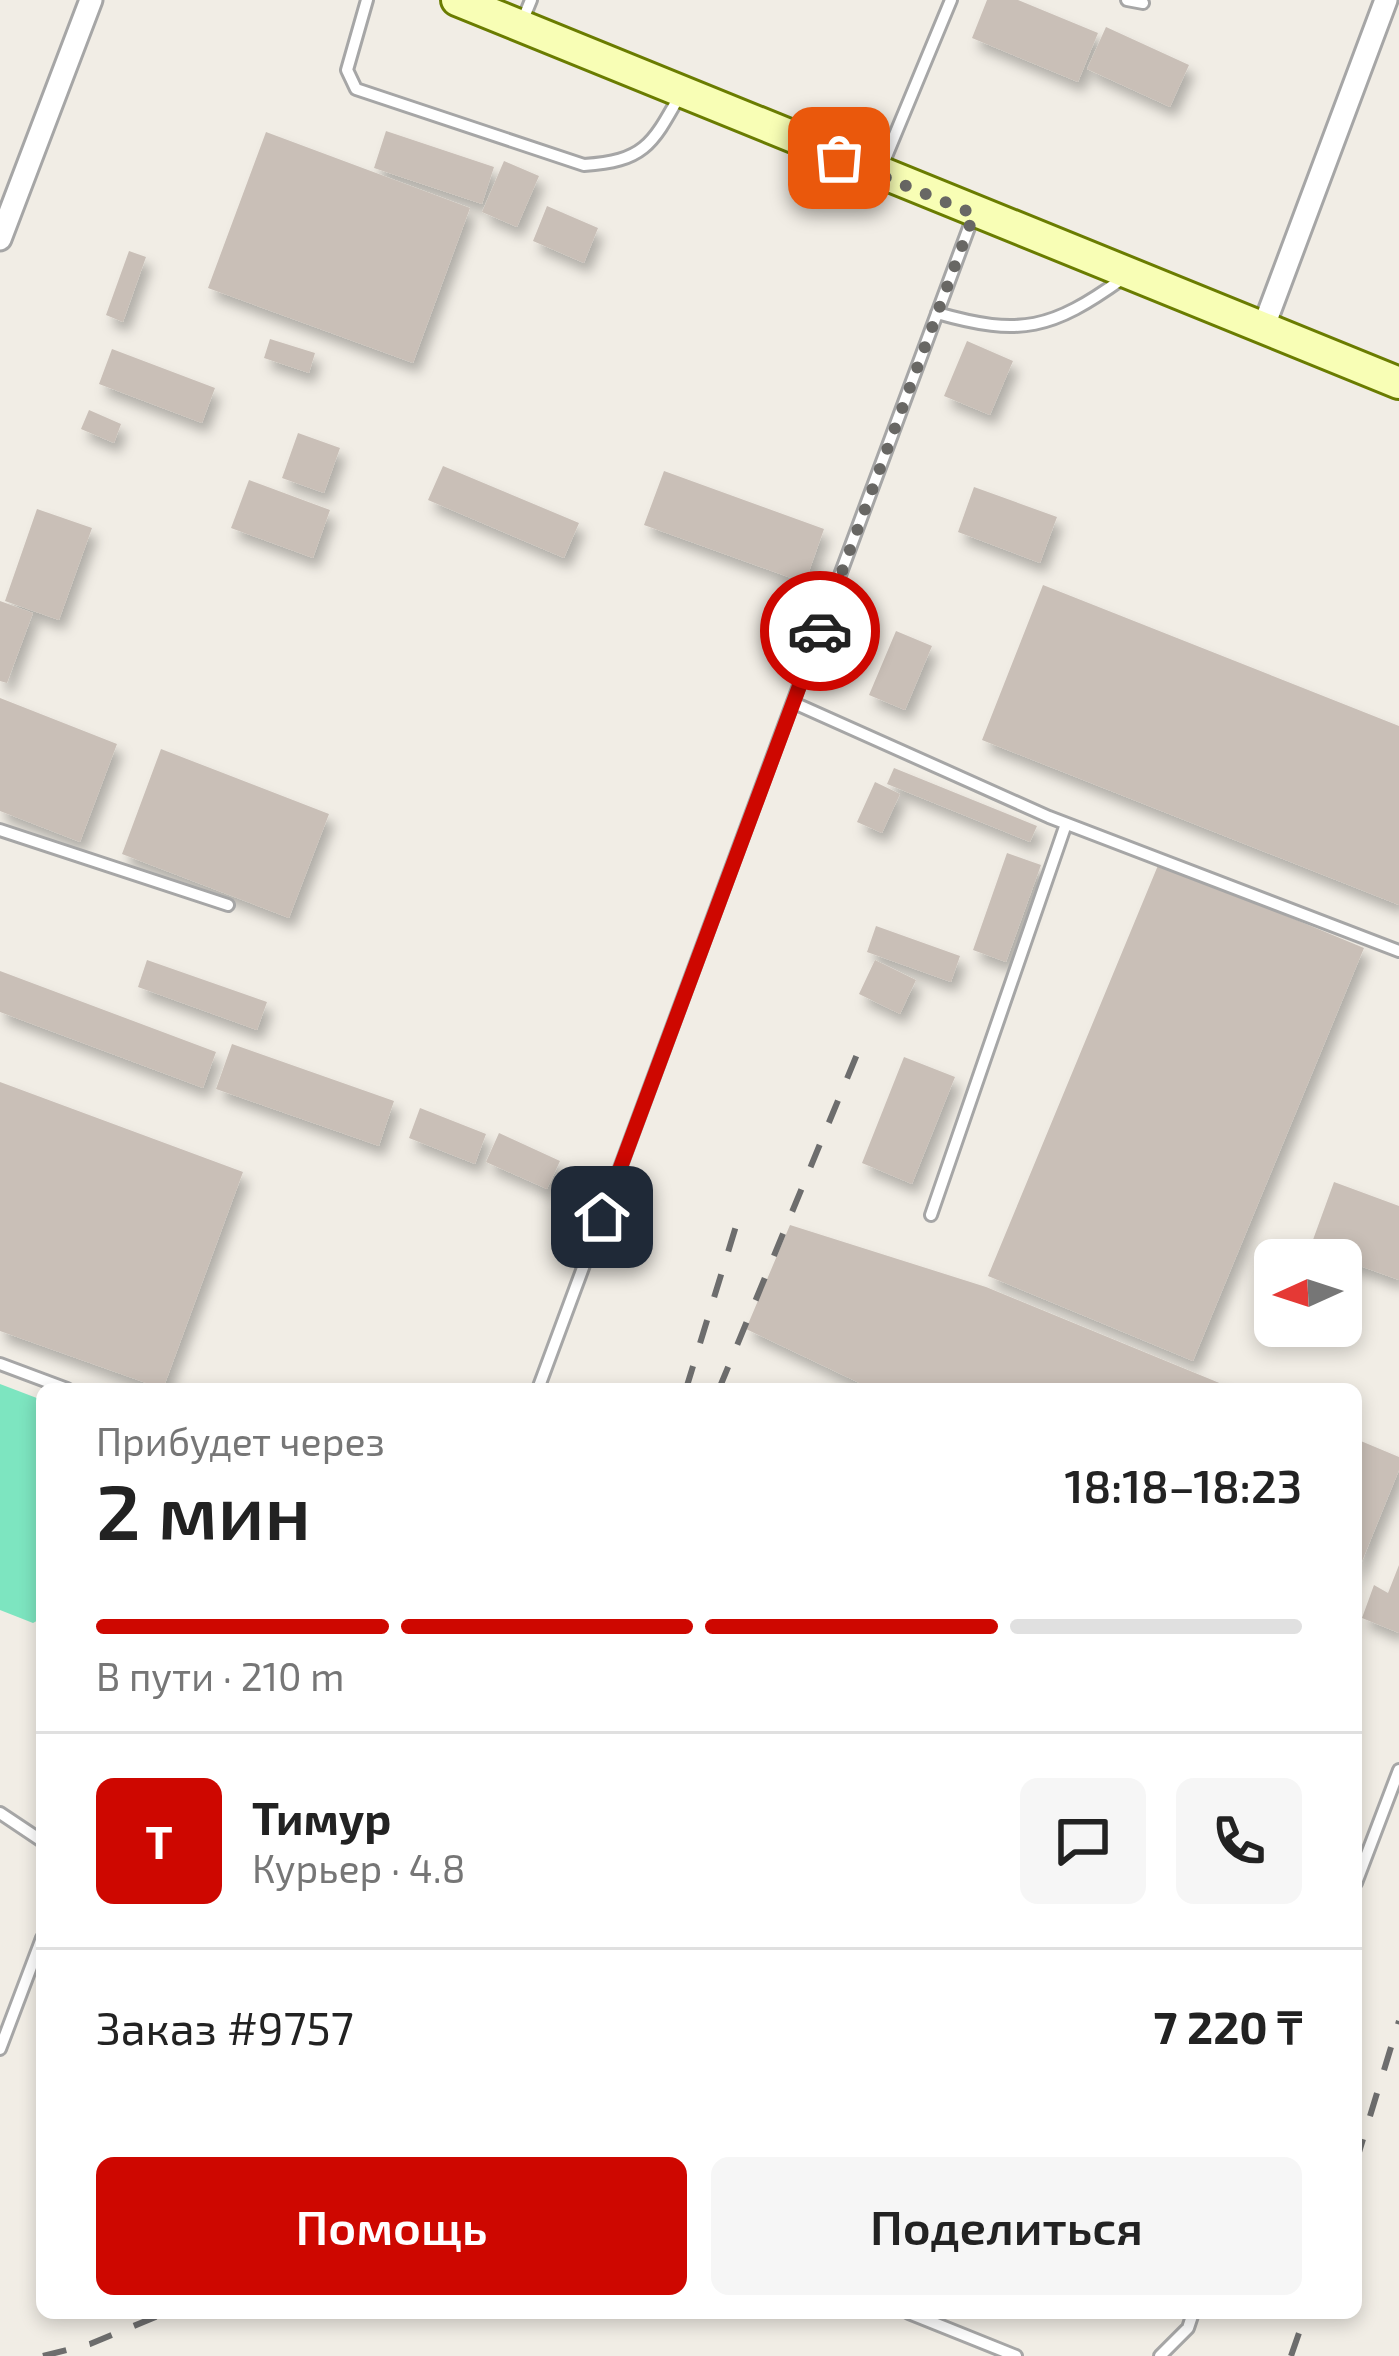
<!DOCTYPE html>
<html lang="ru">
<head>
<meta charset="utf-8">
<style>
  body { margin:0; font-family:"Exo 2",sans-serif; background:#f6f6f6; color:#222; height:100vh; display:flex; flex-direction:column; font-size:45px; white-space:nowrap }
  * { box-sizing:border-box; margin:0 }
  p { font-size:39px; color:#767676 }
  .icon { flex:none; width:66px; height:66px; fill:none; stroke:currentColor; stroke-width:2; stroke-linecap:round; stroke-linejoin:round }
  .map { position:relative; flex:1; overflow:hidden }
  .side { position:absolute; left:36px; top:1383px; width:1326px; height:936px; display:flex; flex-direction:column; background:#fff; border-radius:18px; box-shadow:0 6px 18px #0003 }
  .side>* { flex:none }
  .needle { width:78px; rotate:267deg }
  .buttons { position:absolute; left:1254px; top:1239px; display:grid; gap:24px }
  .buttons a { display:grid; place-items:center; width:108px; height:108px; border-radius:18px; background:#fff; box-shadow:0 6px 18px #0003; font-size:60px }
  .pin { position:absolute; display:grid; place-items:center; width:102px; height:102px; color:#fff; margin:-51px; border-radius:24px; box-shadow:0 6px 18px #0006 }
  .courier { position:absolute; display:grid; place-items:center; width:120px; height:120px; margin:-60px; border:9px solid #ce0700; border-radius:50%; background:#fff; color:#222; box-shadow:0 3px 15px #0007 }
  .overview em { font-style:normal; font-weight:600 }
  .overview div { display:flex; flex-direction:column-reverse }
  .overview { display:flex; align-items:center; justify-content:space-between; height:204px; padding:0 60px }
  h1 { font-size:78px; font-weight:600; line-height:90px }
  .bar { display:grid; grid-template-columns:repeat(4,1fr); gap:18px 12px; align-content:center; height:144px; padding:0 60px }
  .bar i { height:15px; border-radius:9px; background:#e0e0e0 }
  .bar .selected { background:#ce0700 }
  .bar p { grid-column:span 4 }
  .line { display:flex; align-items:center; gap:30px; padding:0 60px; border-top:3px solid #e0e0e0 }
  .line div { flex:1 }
  .round { display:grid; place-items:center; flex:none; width:126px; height:126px; border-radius:18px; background:#f6f6f6 }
  .cta { display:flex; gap:24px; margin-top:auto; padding:24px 60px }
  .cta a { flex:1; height:138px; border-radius:18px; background:#ce0700; color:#fff; font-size:48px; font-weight:600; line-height:138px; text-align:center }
  .cta a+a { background:#f6f6f6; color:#222 }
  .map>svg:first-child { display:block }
  .pitch { fill:#7de5c0 }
  .building { fill:#c9bfb7; filter:url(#shadow) }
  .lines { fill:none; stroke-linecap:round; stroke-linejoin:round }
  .lane-casing { stroke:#a6a6a6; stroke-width:16 }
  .street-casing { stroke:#a6a6a6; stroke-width:27 }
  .secondary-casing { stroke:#6a7c00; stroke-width:36 }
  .lane { stroke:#fff; stroke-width:10 }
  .street { stroke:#fff; stroke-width:21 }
  .secondary { stroke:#f8feb5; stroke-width:30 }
  .rail { stroke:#6d6d6d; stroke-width:6; stroke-dasharray:24 24; stroke-linecap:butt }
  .done { stroke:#686764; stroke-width:12; stroke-dasharray:0 21.6 }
  .route { stroke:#ce0700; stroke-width:15 }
</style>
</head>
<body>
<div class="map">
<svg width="1399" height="2356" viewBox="0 0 1399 2356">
  <defs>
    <filter id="shadow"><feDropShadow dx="6" dy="10" stdDeviation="6" flood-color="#0004"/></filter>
  </defs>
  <rect width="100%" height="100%" fill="#f1ede5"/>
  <path class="pitch" d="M 0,1384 L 42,1400 L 42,1618 L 33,1623 L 0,1610 Z"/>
  <path class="building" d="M 987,0 L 1018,0 L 1098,33 L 1078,82 L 972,38 Z
    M 1106,27 L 1189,65 L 1170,107 L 1087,69 Z
    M 386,131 L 494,167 L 482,204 L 374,168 Z
    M 266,132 L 470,208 L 413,363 L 208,288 Z
    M 504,161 L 539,176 L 517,227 L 482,212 Z
    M 547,206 L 598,228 L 584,263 L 533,241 Z
    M 129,251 L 146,257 L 123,322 L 106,315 Z
    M 270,339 L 315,353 L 309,373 L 264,358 Z
    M 967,341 L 1013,361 L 990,415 L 944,396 Z
    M 112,349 L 215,388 L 202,423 L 99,384 Z
    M 89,410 L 121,424 L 114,443 L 81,429 Z
    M 298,433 L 340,448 L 324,493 L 282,478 Z
    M 443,466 L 579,523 L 564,558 L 428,500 Z
    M 664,471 L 824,529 L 805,583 L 644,525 Z
    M 249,480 L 330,510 L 313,558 L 231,528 Z
    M 974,487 L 1057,517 L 1040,563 L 958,532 Z
    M 37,509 L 92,528 L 59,620 L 5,601 Z
    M 1043,585 L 1399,726 L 1399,905 L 982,740 Z
    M 0,601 L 33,613 L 7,683 L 0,681 Z
    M 896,631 L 932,646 L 905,710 L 869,695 Z
    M 0,698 L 117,744 L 80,842 L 0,811 Z
    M 161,749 L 329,814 L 289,918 L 122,854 Z
    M 894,768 L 1037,826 L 1030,842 L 887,784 Z
    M 875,782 L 900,794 L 882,833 L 857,822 Z
    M 1007,853 L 1041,865 L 1006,962 L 973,950 Z
    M 1159,863 L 1364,948 L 1193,1361 L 988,1276 Z
    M 876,926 L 960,956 L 951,982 L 867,952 Z
    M 147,960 L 267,1002 L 257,1030 L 138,987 Z
    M 875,960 L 916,980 L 900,1014 L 859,994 Z
    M 0,971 L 216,1052 L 203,1088 L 0,1012 Z
    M 232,1044 L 394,1101 L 379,1146 L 216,1089 Z
    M 904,1057 L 955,1077 L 912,1184 L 862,1163 Z
    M 0,1082 L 243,1172 L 163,1389 L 0,1331 Z
    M 420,1108 L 486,1134 L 475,1164 L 409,1138 Z
    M 499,1133 L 560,1161 L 547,1189 L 486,1162 Z
    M 1334,1182 L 1399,1206 L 1399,1280 L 1310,1248 Z
    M 790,1225 L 986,1287 L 1234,1389 L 872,1389 L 746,1329 Z
    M 1356,1439 L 1399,1457 L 1399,1470 L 1356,1576 Z
    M 1399,1565 L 1399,1633 L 1362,1618 L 1374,1585 L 1388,1593 Z"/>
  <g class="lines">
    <g class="lane-casing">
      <path id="lane" d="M 367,0 L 347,70 L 356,89 L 584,165 C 644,161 652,145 680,95
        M 1127,0 L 1143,3
        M 522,22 L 531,0
        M 880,171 L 951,0
        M 937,313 C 1021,337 1052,329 1122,279
        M 794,703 L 1049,817 L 1399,951
        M 0,830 L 228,905
        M 931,1215 L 1066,824
        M 0,1364 L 67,1389
        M 538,1389 L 974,214
        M 0,1813 L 42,1841
        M 1356,1883 L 1399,1770
        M 0,2049 L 42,1938
        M 909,2313 L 1016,2356
        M 1160,2356 L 1188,2328 L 1193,2313"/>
    </g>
    <g class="street-casing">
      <path id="street" d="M 0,239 L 91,0
        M 1262,331 L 1386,0"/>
    </g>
    <g class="secondary-casing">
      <path id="secondary" d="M 457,0 L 1399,383"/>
    </g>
    <use href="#lane" class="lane"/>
    <use href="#street" class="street"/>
    <use href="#secondary" class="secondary"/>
    <path class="rail" d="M 686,1389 L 740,1213
      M 719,1389 L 858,1052
      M 1356,2162 L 1399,2021
      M 43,2356 L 90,2344 L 165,2313
      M 1291,2356 L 1306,2313"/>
  </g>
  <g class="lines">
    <path class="done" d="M 820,631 L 974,214 L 839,158"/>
    <path class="route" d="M 602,1217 L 820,631"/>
  </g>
</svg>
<div class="buttons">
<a><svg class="needle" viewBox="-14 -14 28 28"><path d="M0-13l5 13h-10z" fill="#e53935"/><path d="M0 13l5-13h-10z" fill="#767676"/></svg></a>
</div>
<div class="pin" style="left:839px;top:158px;background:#ea580c"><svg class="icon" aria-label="bag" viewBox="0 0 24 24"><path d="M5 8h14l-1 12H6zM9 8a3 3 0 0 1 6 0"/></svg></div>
<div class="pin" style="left:602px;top:1217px;background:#1f2937"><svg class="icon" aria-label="home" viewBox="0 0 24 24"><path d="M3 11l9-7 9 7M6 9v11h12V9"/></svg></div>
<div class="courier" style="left:820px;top:631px"><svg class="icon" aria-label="car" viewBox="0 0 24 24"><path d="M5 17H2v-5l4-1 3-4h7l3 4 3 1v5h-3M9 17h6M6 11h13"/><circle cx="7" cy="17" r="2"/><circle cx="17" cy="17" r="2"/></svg></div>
<section class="side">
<div class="overview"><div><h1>2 мин</h1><p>Прибудет через</p></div><em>18:18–18:23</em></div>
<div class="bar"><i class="selected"></i><i class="selected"></i><i class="selected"></i><i></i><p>В пути · 210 m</p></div>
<div class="line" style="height:216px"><b class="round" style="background:#ce0700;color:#fff">Т</b><div><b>Тимур</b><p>Курьер · 4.8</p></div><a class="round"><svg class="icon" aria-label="chat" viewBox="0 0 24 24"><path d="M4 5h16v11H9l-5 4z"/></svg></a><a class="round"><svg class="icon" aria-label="phone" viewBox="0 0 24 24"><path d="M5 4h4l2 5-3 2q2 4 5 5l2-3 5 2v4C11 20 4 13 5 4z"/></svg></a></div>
<div class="line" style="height:156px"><div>Заказ #9757</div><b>7 220 ₸</b></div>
<div class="cta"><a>Помощь</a><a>Поделиться</a></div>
</section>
</div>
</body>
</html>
